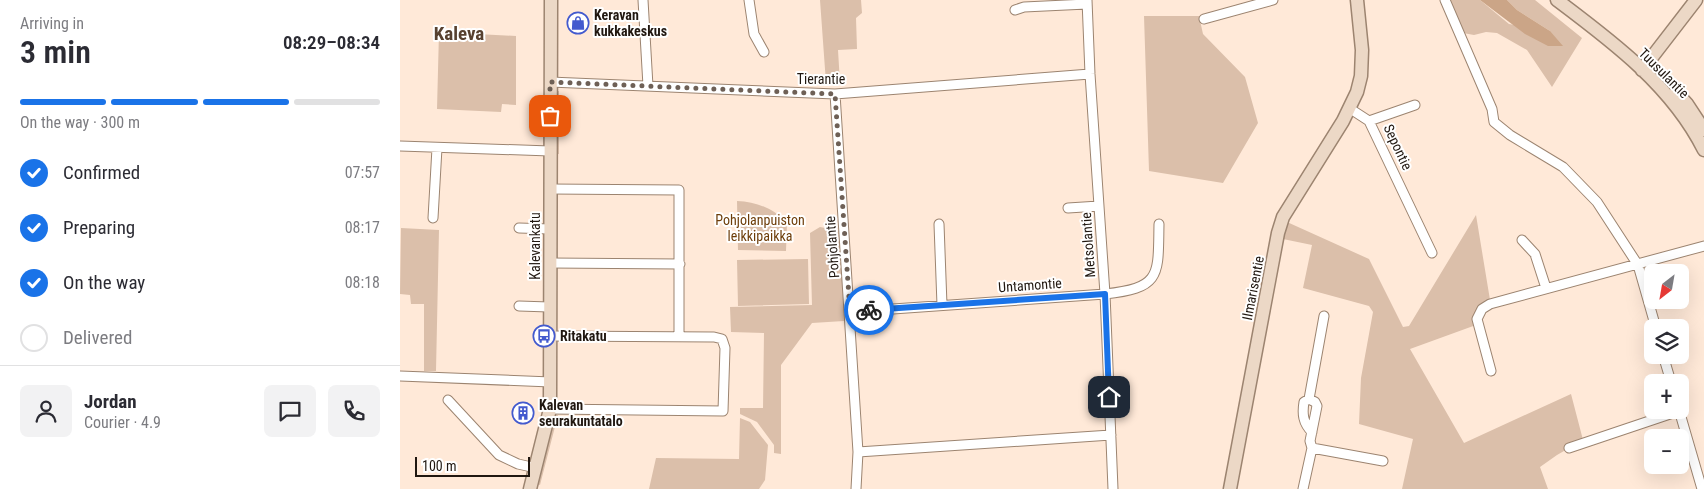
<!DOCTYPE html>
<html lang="en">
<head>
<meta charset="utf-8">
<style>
  body { margin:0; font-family:"Roboto Condensed",sans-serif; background:#f2f2f3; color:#2b2b33; height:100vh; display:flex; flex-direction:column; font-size:19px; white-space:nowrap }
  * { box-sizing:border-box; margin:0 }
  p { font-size:16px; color:#7c7c81 }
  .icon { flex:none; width:28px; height:28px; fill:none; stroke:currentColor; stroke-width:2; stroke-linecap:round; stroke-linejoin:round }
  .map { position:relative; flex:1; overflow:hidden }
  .details { display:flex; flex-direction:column; background:#fff; width:400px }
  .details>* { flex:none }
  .needle { width:32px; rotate:211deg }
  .fabs { position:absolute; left:1244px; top:264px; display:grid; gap:10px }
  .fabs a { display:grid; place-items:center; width:45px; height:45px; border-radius:8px; background:#fff; box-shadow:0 5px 20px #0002; font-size:25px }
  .scale { position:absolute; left:15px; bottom:12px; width:115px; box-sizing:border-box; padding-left:5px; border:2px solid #201710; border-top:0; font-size:14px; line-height:18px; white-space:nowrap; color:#201710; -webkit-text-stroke:4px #fff; paint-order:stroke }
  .pin { position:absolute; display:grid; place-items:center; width:42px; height:42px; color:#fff; margin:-21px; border-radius:10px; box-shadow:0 2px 8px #0006 }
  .courier { position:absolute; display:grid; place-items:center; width:50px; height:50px; margin:-25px; border:4px solid #1a73e8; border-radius:50%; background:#fff; color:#222; box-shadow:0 1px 6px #0007 }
  .summary em { font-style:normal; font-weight:600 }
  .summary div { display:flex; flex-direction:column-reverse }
  .summary { display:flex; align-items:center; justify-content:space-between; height:85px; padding:0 20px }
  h1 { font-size:32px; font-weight:600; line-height:38px }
  .bar { display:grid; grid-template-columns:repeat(4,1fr); gap:8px 5px; align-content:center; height:60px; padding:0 20px }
  .bar i { height:6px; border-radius:4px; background:#e1e1e2 }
  .bar .on { background:#1a73e8 }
  .bar p { grid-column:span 4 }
  .line { display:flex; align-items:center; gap:12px; padding:0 20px; border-top:1px solid #e1e1e2 }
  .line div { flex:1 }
  .round { display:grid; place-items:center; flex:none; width:52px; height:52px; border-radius:8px; background:#f2f2f3 }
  ol { padding:0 20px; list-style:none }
  li { display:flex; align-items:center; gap:15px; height:55px }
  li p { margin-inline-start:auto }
  li .icon { padding:5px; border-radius:50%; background:#1a73e8; color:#fff; stroke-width:4 }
  li:last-child { color:#7c7c81 }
  li i { width:28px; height:28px; border:2px solid #e1e1e2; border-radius:50% }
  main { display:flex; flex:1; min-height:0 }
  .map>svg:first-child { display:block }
  .green { fill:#dbbfaa }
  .water { fill:#cba587 }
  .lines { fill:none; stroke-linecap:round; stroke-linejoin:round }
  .street-casing { stroke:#9c8470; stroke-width:11 }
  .secondary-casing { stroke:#9c8470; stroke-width:15 }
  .street { stroke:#fff; stroke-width:9 }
  .secondary { stroke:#ecd8c6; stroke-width:12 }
  .done { stroke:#6e6056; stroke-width:5; stroke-dasharray:0 9 }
  .route { stroke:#1a73e8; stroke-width:6 }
  .labels { text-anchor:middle; stroke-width:4; stroke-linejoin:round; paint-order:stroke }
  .poi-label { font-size:14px; font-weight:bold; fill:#201710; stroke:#fff; text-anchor:start }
  .street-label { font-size:14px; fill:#201710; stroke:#fff }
  .park-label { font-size:14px; fill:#6d3d09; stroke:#fff }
  .district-label { font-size:19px; font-weight:bold; fill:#574130; stroke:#fff }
</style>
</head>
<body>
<main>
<section class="details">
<div class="summary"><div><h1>3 min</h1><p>Arriving in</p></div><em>08:29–08:34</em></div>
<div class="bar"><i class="on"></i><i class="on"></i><i class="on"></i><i></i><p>On the way · 300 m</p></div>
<ol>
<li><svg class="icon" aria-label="check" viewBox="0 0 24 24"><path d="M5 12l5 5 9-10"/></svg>Confirmed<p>07:57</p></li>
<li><svg class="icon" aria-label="check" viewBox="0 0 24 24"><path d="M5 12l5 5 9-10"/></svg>Preparing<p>08:17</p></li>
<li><svg class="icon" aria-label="check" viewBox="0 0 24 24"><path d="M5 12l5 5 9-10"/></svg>On the way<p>08:18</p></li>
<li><i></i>Delivered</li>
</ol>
<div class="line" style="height:90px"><a class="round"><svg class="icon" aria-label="person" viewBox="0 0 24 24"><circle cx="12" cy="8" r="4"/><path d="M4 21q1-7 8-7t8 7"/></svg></a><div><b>Jordan</b><p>Courier · 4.9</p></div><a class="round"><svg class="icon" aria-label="chat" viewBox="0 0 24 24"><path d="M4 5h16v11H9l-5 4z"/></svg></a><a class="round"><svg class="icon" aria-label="phone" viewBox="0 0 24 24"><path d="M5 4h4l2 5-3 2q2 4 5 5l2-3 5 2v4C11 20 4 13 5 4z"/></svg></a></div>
</section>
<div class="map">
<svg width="1304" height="489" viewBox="0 0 1304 489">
  <rect width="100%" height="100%" fill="#ffe9d8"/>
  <path class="green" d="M 420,0 L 461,0 L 462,13 L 456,18 L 457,49 L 438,50 L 440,83 L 426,83 Z
    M 1048,0 L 1080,0 L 1109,24 L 1150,31 L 1117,10 L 1107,0 L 1135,0 L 1182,38 L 1152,87 L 1127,50 L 1097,33 L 1086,32 L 1074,35 L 1063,33 Z
    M 744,16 L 799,16 L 803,34 L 845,77 L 858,123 L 823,183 L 749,171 Z
    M 39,32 L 116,36 L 116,105 L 102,104 L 101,112 L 37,109 Z
    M 156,91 L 159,91 L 159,154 L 155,154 Z
    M 337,201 C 357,202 373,208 387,223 L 386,251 L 338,250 Z
    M 1076,215 L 1090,300 L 1076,325 L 1010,349 L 1064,443 L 1171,394 L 1183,440 L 1157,455 L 1140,467 L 1148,489 L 1002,489 L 1013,439 L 959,424 L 961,378 L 973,312 L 969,306 L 903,288 L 912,245 L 883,239 L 887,222 L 969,259 L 1003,327 L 1009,326 Z
    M 420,227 L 441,231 L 444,321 L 412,323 L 381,365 L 381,454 L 374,453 L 374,445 L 357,422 L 340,414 L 340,408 L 363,408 L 364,333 L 331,332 L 330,307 L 412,305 L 410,233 Z
    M 1,228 L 39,230 L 36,371 L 24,371 L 24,304 L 11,304 L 10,295 L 0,294 Z
    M 408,259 L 409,304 L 338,306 L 337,260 Z
    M 153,415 L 158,415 L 140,485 L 137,484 Z
    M 340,418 L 350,422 L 368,445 L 365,480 L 359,489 L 249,489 L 256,458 L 339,459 Z"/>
  <path class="water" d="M 1080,0 L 1107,0 L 1117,10 L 1150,31 L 1163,46 L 1148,46 L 1125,34 Z"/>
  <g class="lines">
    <g class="street-casing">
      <path id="street" d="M 243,0 L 248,86
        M 349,0 L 354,34 L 364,52
        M 687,0 L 690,74 L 705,294 L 713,489
        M 1045,0 L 1092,109 L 1094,122 L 1110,135 L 1163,167 L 1197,202 L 1238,265 L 1256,328
        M 615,10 L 624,7 L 687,4
        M 804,19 L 873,0
        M 150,82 L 435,94 L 690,74
        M 435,94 L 458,452 L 456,489
        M 949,108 L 969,121 L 1032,253
        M 969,121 L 1015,105
        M 0,146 L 150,151
        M 150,189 L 279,190 L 279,336
        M 668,208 L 699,206
        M 33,218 L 37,148
        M 539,224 L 542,305
        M 119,228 L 150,229
        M 1122,240 L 1135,254 L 1146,288
        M 150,263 L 280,264
        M 119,306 L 149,307
        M 450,312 L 705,294 C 762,288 758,275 759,224
        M 1263,355 L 1271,382
        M 1091,371 L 1077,319 L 1082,309 L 1090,304 L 1304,246
        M 0,376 L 151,382
        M 909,399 L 924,316
        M 48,400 L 99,455 L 118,464 L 136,468
        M 150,409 L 323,411 L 325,348 L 322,339 L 314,337 L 151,336
        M 1279,410 L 1302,489
        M 912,448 L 983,461
        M 1169,448 L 1279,411
        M 458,452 L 711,435
        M 903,489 L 912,448 L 910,441 L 917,406 L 915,402 L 909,399 L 904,402 C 902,414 903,423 912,432"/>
    </g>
    <g class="secondary-casing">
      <path id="secondary" d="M 1157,0 C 1213,42 1272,86 1304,150
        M 1242,70 L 1296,0
        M 1276,92 L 1287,104 L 1304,130
        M 130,489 L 150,409 L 151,0
        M 830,489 L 878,233 L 883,217 L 943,121 L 957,92 L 961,76 L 962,50 L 957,0"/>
    </g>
    <use href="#street" class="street"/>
    <use href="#secondary" class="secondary"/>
  </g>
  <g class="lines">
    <path class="done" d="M 150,116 L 150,82 L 435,94 L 450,312 L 469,310"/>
    <path class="route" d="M 469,310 L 705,294 L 709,397"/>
  </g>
  <defs>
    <g id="shop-ring" transform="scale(1.125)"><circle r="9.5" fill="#fff" stroke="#435ace" stroke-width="1.5"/><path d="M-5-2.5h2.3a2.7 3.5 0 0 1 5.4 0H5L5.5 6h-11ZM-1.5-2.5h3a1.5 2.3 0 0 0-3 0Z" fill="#435ace"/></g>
    <g id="bus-ring" transform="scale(1.125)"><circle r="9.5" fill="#fff" stroke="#435ace" stroke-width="1.5"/><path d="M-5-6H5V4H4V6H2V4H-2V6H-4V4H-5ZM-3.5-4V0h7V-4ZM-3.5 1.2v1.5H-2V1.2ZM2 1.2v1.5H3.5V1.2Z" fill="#435ace"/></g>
    <g id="building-ring" transform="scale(1.125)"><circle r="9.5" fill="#fff" stroke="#435ace" stroke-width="1.5"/><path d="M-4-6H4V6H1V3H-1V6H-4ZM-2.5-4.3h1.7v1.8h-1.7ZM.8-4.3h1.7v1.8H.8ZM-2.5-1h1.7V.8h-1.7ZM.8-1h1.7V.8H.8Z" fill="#435ace"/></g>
  </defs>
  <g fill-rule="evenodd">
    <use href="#shop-ring" x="178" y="23"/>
    <use href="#bus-ring" x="144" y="336"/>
    <use href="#building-ring" x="123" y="413"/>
  </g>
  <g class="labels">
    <g class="poi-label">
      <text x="194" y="20">Keravan<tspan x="194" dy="16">kukkakeskus</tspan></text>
      <text x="160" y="341">Ritakatu</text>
      <text x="139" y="410">Kalevan<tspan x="139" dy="16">seurakuntatalo</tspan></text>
    </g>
    <g class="street-label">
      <text transform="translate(1264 73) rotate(45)" y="5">Tuusulantie</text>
      <text x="421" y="84">Tierantie</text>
      <text transform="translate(998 147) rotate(65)" y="5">Sepontie</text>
      <text transform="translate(688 245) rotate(-94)" y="5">Metsolantie</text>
      <text transform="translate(135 246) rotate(-90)" y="5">Kalevankatu</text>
      <text transform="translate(432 247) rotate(-94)" y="5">Pohjolantie</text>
      <text transform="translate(630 285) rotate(-4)" y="5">Untamontie</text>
      <text transform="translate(853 288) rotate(-79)" y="5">Ilmarisentie</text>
    </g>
    <g class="park-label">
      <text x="360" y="225">Pohjolanpuiston<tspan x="360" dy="16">leikkipaikka</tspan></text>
    </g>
    <g class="district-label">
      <text x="59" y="40">Kaleva</text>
    </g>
  </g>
</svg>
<div class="fabs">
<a><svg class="needle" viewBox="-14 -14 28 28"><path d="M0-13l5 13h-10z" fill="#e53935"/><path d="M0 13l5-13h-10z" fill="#7c7c81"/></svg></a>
<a><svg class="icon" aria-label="layers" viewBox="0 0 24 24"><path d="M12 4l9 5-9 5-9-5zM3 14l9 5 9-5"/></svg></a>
<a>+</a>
<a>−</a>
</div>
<div class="scale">100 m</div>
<div class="pin" style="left:150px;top:116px;background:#ea580c"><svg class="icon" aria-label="bag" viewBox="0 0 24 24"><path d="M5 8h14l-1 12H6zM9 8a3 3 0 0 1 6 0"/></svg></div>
<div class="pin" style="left:709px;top:397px;background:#1f2937"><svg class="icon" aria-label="home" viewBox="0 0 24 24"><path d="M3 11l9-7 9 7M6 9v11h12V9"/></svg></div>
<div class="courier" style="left:469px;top:310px"><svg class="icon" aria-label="bike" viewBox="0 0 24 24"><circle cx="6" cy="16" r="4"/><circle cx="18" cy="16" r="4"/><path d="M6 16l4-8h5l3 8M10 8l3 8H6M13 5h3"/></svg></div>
</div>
</main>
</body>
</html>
